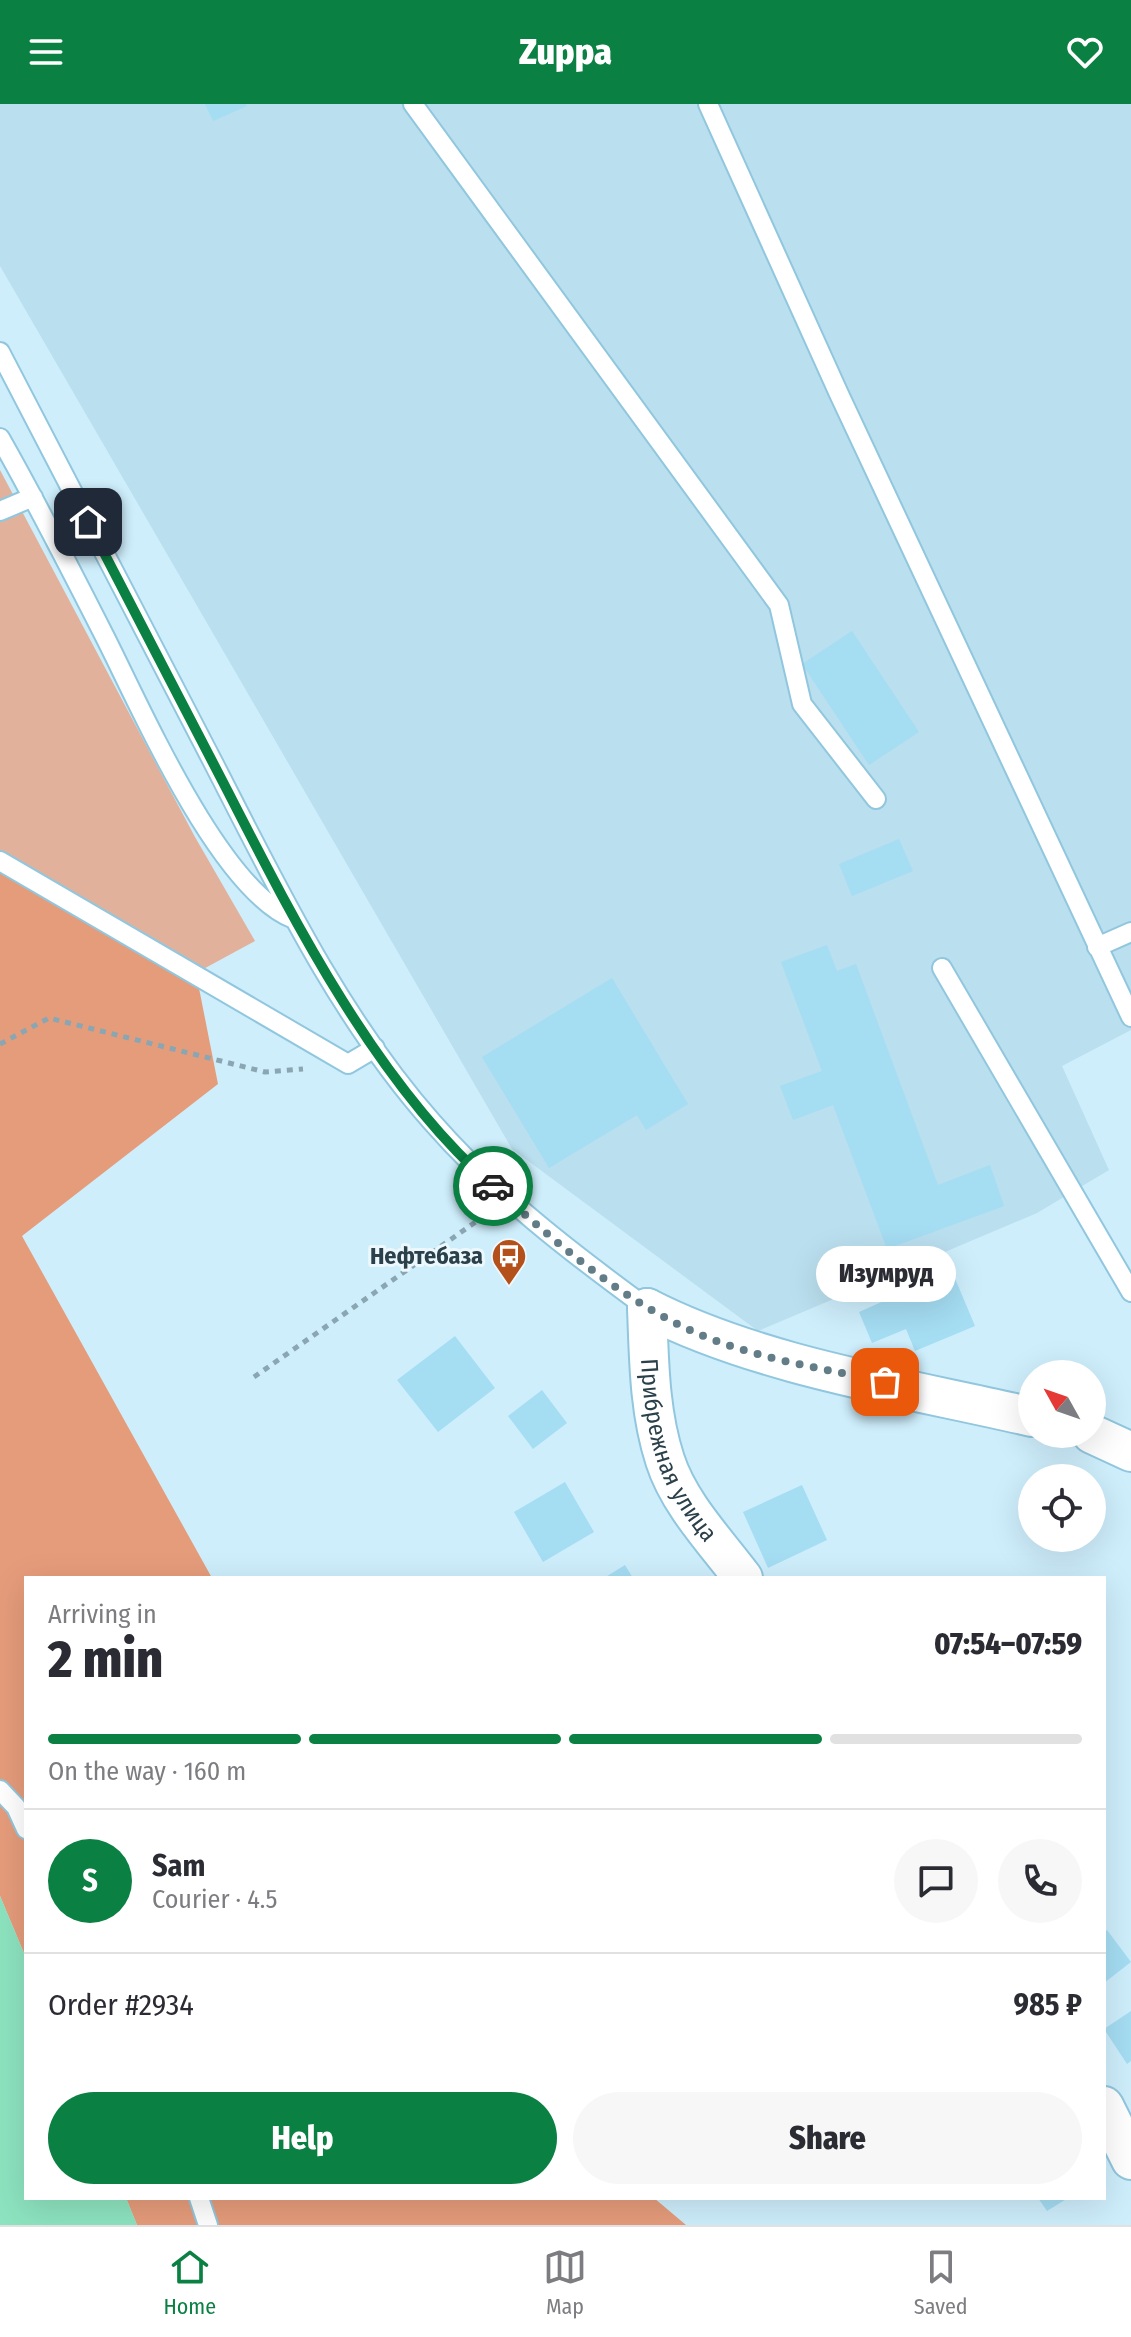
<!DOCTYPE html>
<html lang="en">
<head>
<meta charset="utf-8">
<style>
  body { margin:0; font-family:"Fira Sans Condensed",sans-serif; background:#f7f7f7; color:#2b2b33; height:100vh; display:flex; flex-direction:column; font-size:30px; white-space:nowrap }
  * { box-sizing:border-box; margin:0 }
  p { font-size:26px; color:#7c7c81 }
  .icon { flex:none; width:44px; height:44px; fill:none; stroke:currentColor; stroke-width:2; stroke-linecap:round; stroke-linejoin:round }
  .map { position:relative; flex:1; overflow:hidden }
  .sheet { position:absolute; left:24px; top:1472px; width:1082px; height:624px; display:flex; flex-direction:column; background:#fff; border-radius:0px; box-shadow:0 8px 32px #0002 }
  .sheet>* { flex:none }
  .needle { width:52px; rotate:310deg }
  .tools { position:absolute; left:1018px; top:1256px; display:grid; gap:16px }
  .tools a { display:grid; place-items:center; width:88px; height:88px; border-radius:50%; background:#fff; box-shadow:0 8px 32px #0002; font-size:40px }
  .pin { position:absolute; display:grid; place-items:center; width:68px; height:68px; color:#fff; margin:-34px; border-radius:16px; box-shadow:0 4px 12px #0006 }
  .courier { position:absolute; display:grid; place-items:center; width:80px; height:80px; margin:-40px; border:6px solid #0b8043; border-radius:50%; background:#fff; color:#222; box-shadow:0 2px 10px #0007 }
  .bubble { position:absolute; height:56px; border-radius:28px; background:#fff; box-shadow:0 8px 32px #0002; font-size:26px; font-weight:800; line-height:56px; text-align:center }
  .overview em { font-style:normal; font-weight:800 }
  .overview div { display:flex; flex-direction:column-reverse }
  .overview { display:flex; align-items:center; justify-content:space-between; height:136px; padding:0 24px }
  h1 { font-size:52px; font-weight:800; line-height:60px }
  .bar { display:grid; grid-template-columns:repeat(4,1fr); gap:12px 8px; align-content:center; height:96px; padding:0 24px }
  .bar i { height:10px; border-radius:6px; background:#e1e1e2 }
  .bar .on { background:#0b8043 }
  .bar p { grid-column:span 4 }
  .line { display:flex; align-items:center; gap:20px; padding:0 24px; border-top:2px solid #e1e1e2 }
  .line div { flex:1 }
  .round { display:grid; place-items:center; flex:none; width:84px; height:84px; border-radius:42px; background:#f7f7f7 }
  .button { display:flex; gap:16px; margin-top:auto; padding:16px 24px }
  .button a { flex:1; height:92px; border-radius:48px; background:#0b8043; color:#fff; font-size:32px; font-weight:800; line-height:92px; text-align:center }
  .button a+a { background:#f7f7f7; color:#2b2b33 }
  header { display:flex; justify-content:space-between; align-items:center; height:104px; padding:0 24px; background:#0b8043; color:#fff; font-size:36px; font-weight:800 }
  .dock { display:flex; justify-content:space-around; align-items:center; height:112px; border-top:2px solid #e1e1e2; background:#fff; font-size:22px; color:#7c7c81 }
  .dock a { display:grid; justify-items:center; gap:4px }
  .dock .on { color:#0b8043 }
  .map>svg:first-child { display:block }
  .built { fill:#badfee }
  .green { fill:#e2b19c }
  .forest { fill:#e59c7b }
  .water { fill:#8de3bf }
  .building { fill:#a5ddf3 }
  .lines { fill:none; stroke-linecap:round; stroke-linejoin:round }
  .lane-casing { stroke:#91c7de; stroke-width:22 }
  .street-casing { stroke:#91c7de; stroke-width:42 }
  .path { stroke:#8aa6b2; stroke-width:5; stroke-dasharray:6 6; stroke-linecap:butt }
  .lane { stroke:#fff; stroke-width:18 }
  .street { stroke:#fff; stroke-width:38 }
  .done { stroke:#637d88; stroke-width:8; stroke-dasharray:0 14.4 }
  .route { stroke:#0b8043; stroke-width:10 }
  .labels { text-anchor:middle; stroke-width:6; stroke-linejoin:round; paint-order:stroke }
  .poi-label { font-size:24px; font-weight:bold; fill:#2a404a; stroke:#edf8fc; text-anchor:end }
  .street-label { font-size:24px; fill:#2a404a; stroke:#edf8fc }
</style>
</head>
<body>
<header><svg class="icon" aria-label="menu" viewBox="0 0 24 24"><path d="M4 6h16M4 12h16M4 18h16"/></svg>Zuppa<svg class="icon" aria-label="heart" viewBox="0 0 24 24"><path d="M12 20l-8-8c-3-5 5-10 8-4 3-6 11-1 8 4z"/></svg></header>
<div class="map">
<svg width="1131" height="2121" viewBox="0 0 1131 2121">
  <rect width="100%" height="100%" fill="#ceeefc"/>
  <path class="built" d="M 0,0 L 1131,0 L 1131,926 L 1062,962 L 1109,1066 L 1037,1109 L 758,1227 L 512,1045 L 0,162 Z"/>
  <path class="green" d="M 0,366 L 195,733 L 255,837 L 196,869 L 0,757 Z"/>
  <path class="forest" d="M 0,757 L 196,869 L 218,980 L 22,1132 L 212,1474 L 26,1474 L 26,1854 L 0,1792 Z
    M 126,2094 L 654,2094 L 686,2121 L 137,2121 Z"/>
  <path class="water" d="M 0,1792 L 26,1854 L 26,2094 L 126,2094 L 137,2121 L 0,2121 Z"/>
  <path class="building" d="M 205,0 L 246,0 L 247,2 L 213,17 Z
    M 852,527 L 919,628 L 869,661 L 802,560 Z
    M 899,735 L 913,767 L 852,792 L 839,760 Z
    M 827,841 L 837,867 L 856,860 L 938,1081 L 990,1061 L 1004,1102 L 887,1145 L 833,1001 L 793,1016 L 780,982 L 822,967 L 781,858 Z
    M 612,874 L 688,1000 L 646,1026 L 637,1011 L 549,1064 L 482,953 Z
    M 949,1160 L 975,1222 L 915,1247 L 906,1225 L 872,1239 L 859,1208 L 893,1193 L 890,1185 Z
    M 455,1232 L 495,1284 L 438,1328 L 397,1276 Z
    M 542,1286 L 567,1319 L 533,1345 L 508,1312 Z
    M 565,1378 L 594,1428 L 543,1458 L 514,1408 Z
    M 802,1381 L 827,1436 L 768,1464 L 743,1408 Z
    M 625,1461 L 633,1474 L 604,1474 Z
    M 1107,1826 L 1131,1858 L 1104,1879 L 1104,1828 Z
    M 1131,1907 L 1131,1957 L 1127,1960 L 1104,1925 Z
    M 1038,2094 L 1068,2094 L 1047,2107 Z"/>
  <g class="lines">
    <g class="lane-casing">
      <path id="lane" d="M 413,0 L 779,501 L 802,600 L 876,695
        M 708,0 L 839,290 L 1131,913
        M 0,248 C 72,386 143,524 215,662 C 278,785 340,914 432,1018 C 496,1091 569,1147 647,1204
        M 0,334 C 37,399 71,466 105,533 C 141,604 220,787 294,815
        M 0,407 L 33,393
        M 0,757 L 348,960 L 375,944
        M 1097,843 L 1131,828
        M 942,864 L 1131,1188
        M 0,1686 L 16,1703 L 26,1725
        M 199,2094 L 208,2121"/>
    </g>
    <g class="street-casing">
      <g id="street">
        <path d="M 647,1204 C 760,1262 907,1284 1032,1313"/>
        <path id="s1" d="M 647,1204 C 649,1255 649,1307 665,1356 C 679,1400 716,1438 743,1474"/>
        <path d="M 1092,1330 L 1131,1348"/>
        <path d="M 1104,2002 L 1131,2056"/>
      </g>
    </g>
    <path class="path" d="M 0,940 L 49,914 L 265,968 L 303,965
      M 254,1273 L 487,1110"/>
    <use href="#lane" class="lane"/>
    <use href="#street" class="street"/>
  </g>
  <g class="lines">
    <path class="done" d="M 493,1082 C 553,1136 616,1192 690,1226 C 750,1254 821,1264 885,1278"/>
    <path class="route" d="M 88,418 C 133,506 179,594 225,682 C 294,817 377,981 493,1082"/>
  </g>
  <defs>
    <g id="bus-pin" transform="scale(1.8)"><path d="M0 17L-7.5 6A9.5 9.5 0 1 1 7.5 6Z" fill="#b45019" stroke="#edf8fc"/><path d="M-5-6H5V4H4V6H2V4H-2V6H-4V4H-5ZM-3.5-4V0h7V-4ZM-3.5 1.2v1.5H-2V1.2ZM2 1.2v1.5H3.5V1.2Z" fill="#fff"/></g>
  </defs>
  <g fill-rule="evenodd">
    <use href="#bus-pin" x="509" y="1152"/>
  </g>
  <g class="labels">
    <g class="poi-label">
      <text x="483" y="1160">Нефтебаза</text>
    </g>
    <g class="street-label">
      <text dy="8" stroke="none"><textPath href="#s1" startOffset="148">Прибрежная улица</textPath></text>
    </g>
  </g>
</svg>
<div class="tools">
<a><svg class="needle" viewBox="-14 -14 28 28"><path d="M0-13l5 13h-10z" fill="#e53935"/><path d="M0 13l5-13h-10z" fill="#7c7c81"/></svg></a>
<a><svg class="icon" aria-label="locate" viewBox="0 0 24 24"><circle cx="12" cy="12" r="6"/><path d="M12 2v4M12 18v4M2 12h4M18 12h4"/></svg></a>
</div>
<div class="pin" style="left:885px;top:1278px;background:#ea580c"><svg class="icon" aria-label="bag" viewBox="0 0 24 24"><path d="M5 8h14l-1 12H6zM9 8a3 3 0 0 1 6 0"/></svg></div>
<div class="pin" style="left:88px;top:418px;background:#1f2937"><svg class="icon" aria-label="home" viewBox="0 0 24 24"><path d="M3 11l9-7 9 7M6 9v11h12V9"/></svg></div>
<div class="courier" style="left:493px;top:1082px"><svg class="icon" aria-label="car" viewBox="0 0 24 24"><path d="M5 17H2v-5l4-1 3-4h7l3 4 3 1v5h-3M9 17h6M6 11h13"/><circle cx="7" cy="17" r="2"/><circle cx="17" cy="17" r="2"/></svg></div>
<div class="bubble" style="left:816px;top:1142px;width:140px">Изумруд</div>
<section class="sheet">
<div class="overview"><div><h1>2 min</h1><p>Arriving in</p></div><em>07:54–07:59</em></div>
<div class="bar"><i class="on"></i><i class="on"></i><i class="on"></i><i></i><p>On the way · 160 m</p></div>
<div class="line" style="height:144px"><b class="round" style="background:#0b8043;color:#fff">S</b><div><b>Sam</b><p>Courier · 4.5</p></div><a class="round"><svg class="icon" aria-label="chat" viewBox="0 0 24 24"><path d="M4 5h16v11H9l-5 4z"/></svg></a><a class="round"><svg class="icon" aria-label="phone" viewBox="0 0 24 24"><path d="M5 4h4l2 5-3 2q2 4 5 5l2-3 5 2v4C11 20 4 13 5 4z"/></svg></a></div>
<div class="line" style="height:104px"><div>Order #2934</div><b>985 ₽</b></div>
<div class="button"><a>Help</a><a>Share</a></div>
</section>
</div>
<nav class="dock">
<a class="on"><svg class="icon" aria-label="home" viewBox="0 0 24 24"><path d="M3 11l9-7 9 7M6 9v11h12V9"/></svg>Home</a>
<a><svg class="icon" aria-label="map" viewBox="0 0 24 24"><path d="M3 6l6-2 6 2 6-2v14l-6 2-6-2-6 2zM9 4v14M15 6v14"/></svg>Map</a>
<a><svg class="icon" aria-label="saved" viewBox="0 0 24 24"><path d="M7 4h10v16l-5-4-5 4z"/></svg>Saved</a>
</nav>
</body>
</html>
